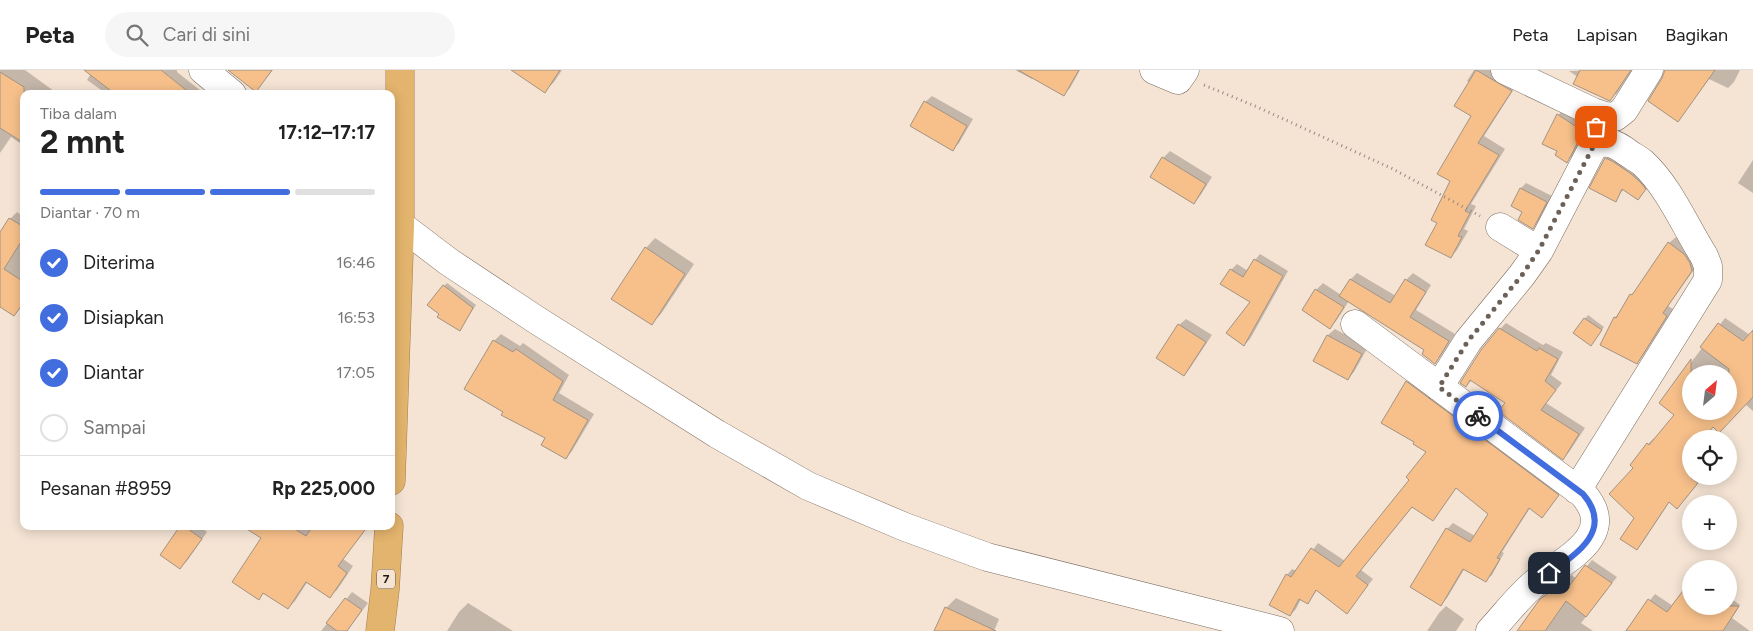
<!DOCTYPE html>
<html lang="id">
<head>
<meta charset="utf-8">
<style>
  body { margin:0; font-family:Figtree,sans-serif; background:#f6f6f6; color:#222; height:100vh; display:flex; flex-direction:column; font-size:19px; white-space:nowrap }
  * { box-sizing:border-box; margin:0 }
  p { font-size:16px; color:#767676 }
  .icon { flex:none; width:28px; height:28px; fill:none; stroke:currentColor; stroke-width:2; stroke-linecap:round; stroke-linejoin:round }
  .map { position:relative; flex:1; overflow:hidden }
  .drawer { position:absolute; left:20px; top:20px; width:375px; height:440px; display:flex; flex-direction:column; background:#fff; border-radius:10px; box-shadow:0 2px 12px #0003 }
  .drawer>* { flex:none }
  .needle { width:32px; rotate:28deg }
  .controls { position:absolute; left:1682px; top:295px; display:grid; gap:10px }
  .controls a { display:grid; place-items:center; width:55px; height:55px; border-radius:50%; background:#fff; box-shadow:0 2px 12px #0003; font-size:25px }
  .pin { position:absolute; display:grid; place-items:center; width:42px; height:42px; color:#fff; margin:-21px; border-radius:10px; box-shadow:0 2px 8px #0006 }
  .courier { position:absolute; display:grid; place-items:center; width:50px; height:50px; margin:-25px; border:4px solid #426ddf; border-radius:50%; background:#fff; color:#222; box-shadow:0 1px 6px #0007 }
  .overview em { font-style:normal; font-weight:700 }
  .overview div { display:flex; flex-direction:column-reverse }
  .overview { display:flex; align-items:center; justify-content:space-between; height:85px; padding:0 20px }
  h1 { font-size:32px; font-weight:700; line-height:38px }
  .bar { display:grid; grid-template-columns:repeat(4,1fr); gap:8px 5px; align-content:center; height:60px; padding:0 20px }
  .bar i { height:6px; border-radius:4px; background:#e0e0e0 }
  .bar .current { background:#426ddf }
  .bar p { grid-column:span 4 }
  .line { display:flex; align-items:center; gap:12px; padding:0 20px; border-top:1px solid #e0e0e0 }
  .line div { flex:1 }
  ol { padding:0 20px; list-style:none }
  li { display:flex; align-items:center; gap:15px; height:55px }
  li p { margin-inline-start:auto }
  li .icon { padding:5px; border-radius:50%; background:#426ddf; color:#fff; stroke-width:4 }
  li:last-child { color:#767676 }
  li i { width:28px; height:28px; border:2px solid #e0e0e0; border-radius:50% }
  header { display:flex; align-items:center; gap:30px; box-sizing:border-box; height:70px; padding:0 25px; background:#fff; border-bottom:1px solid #e0e0e0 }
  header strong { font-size:24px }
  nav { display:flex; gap:28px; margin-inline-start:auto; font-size:18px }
  .search { width:350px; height:45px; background:#f6f6f6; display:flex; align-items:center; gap:12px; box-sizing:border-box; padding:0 18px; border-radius:28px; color:#767676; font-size:19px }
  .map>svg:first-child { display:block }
  .shadow { fill:#0003; fill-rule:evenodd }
  .building { fill:#f7c08b; stroke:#a29384 }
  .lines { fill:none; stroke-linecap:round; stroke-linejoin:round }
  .minor-casing { stroke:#7b6c5f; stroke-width:29 }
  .highway-casing { stroke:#9f7e4e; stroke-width:29 }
  .path { stroke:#95897d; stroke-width:3; stroke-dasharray:1 4; stroke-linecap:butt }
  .minor { stroke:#fff; stroke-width:28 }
  .highway { stroke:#e3b46d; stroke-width:28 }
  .done { stroke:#6b6158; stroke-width:5; stroke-dasharray:0 9 }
  .route { stroke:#426ddf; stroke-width:6 }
  .labels { text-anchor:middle; stroke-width:5; stroke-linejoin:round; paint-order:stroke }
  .shield { fill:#f5e4d4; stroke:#61574e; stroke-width:1 }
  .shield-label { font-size:12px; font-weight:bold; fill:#211b15 }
</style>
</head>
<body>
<header>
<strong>Peta</strong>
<div class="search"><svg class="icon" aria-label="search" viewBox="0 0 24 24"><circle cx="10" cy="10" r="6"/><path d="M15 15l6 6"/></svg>Cari di sini</div>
<nav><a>Peta</a><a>Lapisan</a><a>Bagikan</a></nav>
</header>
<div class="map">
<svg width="1753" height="561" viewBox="0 0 1753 561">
  <rect width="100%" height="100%" fill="#f5e4d4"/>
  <path class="shadow" d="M 0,0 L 25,0 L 58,24 L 24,24 L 24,76 L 11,67 L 0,83 Z
    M 93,0 L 177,0 L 177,2 L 205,24 L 107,24 L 87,10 Z
    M 233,0 L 273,0 L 256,20 Z
    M 520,0 L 562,0 L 554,12 L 545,21 Z
    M 1015,0 L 1080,0 L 1070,18 L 1063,25 L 1033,8 L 1032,9 Z
    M 1474,0 L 1498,0 L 1517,14 L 1484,66 L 1505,79 L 1471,134 L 1476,136 L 1464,159 L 1468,161 L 1457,180 L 1451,187 L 1439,152 L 1473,45 L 1470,13 L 1467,11 Z
    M 1632,0 L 1617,23 L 1610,29 L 1569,1 Z
    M 1666,0 L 1740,0 L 1734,12 L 1728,18 L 1709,9 L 1678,50 L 1663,9 Z
    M 932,26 L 973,49 L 959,73 L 953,79 L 925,32 Z
    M 1565,39 L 1592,56 L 1585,62 L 1574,85 L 1567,91 L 1559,80 L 1558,45 Z
    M 1170,81 L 1212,107 L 1200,126 L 1194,133 L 1151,107 L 1163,88 Z
    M 1612,83 L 1651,113 L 1638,128 L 1624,119 L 1615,130 L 1606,89 Z
    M 1753,90 L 1753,123 L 1738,113 Z
    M 1526,113 L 1552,126 L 1538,152 L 1533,157 L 1524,142 L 1512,136 L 1521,118 Z
    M 17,142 L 24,147 L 24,234 L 14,245 L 0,235 L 0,165 L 10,149 Z
    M 1676,167 L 1691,177 L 1698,194 L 1668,236 L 1673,239 L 1643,286 L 1637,293 L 1601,274 L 1615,247 L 1622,241 L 1631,225 L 1638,218 L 1669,173 Z
    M 655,168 L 694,194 L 661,244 L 651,254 L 646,178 Z
    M 1260,184 L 1288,201 L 1250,269 L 1244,275 L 1252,232 L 1231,200 L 1237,194 L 1248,201 L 1255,190 Z
    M 1357,203 L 1396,226 L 1406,210 L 1413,203 L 1431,215 L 1416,240 L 1455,264 L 1441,286 L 1435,292 L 1426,279 L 1349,231 L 1336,251 L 1330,257 L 1303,240 L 1316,220 L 1323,213 L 1341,225 L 1351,209 Z
    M 447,213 L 476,235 L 460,259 L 444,216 Z
    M 1588,245 L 1604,257 L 1594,271 L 1574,263 Z
    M 1725,248 L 1750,265 L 1753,262 L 1753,341 L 1745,334 L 1691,369 L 1691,382 L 1684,390 L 1691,397 L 1691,406 L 1703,407 L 1683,431 L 1670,431 L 1643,472 L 1637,478 L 1635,398 L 1648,374 L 1654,368 L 1655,369 L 1676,345 L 1660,333 ZM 1691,304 L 1729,304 L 1729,341 L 1691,341 Z
    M 1186,249 L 1212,265 L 1190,298 L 1184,305 L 1179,255 Z
    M 1506,253 L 1543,275 L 1546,273 L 1563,282 L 1551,305 L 1562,313 L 1546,333 L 1585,358 L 1569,382 L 1563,388 L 1507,333 L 1472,310 L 1466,316 L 1500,259 Z
    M 1335,259 L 1368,277 L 1354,302 L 1348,309 L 1314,291 L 1328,265 Z
    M 501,264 L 520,276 L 523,273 L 569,305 L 559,323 L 594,344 L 572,381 L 566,388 L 546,368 L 466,318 L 494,271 Z
    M 1412,306 L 1563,419 L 1542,446 L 1530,438 L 1502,482 L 1504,483 L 1492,505 L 1486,510 L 1465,498 L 1447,528 L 1441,534 L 1447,459 L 1453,453 L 1475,466 L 1490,443 L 1457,417 L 1433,450 L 1413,436 L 1361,500 L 1373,509 L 1347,542 L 1317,520 L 1308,533 L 1301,529 L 1296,539 L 1290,545 L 1287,505 L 1292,499 L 1297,501 L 1318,473 L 1345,491 L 1410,409 L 1428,381 L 1407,312 Z
    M 182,456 L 200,456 L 207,462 L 187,491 L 180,497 Z
    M 262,456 L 368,456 L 343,489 L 353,496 L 337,520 L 330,526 L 308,511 L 295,531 L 288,538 L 264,523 L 259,528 Z
    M 1592,490 L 1617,507 L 1581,553 L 1593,561 L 1519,561 L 1548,523 L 1572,505 L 1576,509 Z
    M 1691,512 L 1691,536 L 1729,536 L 1729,527 L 1740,535 L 1732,548 L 1750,561 L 1625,561 L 1655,524 L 1673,536 Z
    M 352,522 L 368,533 L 347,561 L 321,561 Z
    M 956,528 L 999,549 L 994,561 L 935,561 L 946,538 Z
    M 468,533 L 513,561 L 447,561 L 459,542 Z
    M 1446,536 L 1464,549 L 1456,561 L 1427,561 L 1439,543 Z"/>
  <path class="building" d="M 84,0 L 161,0 L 191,24 L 115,24 Z
    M 228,0 L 272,0 L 256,22 Z
    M 511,0 L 560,0 L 545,23 Z
    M 1018,0 L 1079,0 L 1064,26 Z
    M 1476,0 L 1512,21 L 1478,73 L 1499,85 L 1465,141 L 1470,143 L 1458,166 L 1462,167 L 1451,188 L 1425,175 L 1437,153 L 1431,150 L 1450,111 L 1437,104 L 1471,46 L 1454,36 Z
    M 1580,0 L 1631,0 L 1610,31 L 1573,14 Z
    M 1665,0 L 1715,0 L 1678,52 L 1648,31 L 1662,8 Z
    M 0,2 L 24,17 L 24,73 L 0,58 Z
    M 924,31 L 967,56 L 953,81 L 910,56 Z
    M 1557,44 L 1586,63 L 1579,70 L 1567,93 L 1555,85 L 1557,81 L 1542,74 Z
    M 1162,87 L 1206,114 L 1194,134 L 1150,107 Z
    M 1605,88 L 1612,91 L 1630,103 L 1641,113 L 1646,119 L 1638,130 L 1622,119 L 1616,132 L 1589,118 Z
    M 1520,118 L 1547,132 L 1533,159 L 1518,150 L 1522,142 L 1511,136 Z
    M 9,148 L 24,157 L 24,167 L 4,199 L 24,212 L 24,232 L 14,246 L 0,237 L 0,162 Z
    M 1668,172 L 1684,184 L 1690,193 L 1692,201 L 1663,243 L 1667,246 L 1637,294 L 1600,275 L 1614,247 L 1616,248 L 1630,224 L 1632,225 Z
    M 645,177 L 685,204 L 652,255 L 611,229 Z
    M 1254,189 L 1283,206 L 1244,276 L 1226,263 L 1250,232 L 1220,214 L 1230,199 L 1243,207 Z
    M 1350,209 L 1390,233 L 1405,209 L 1426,222 L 1410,247 L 1449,271 L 1435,294 L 1422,284 L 1424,280 L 1339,226 Z
    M 443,215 L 473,238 L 460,261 L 437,247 L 439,244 L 427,235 Z
    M 1315,219 L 1344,237 L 1330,259 L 1302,240 Z
    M 1584,248 L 1602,260 L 1591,276 L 1573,263 Z
    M 1718,253 L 1743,271 L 1753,260 L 1753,327 L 1719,363 L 1713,357 L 1703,369 L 1691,369 L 1691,408 L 1698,413 L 1677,439 L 1669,432 L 1637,480 L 1620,469 L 1634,448 L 1609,424 L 1633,398 L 1630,395 L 1647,373 L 1649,375 L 1674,345 L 1659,333 L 1691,289 L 1691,341 L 1729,341 L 1729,299 L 1700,277 Z
    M 1178,254 L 1206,272 L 1184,306 L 1156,288 Z
    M 1499,258 L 1537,281 L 1539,278 L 1558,289 L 1545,311 L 1556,320 L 1541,340 L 1579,364 L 1563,390 L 1498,341 L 1505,333 L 1470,310 L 1466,317 L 1460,313 L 1481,280 Z
    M 1327,265 L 1362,284 L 1348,310 L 1313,291 Z
    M 493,270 L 513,282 L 516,279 L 563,311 L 553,330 L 588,350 L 566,389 L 541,375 L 545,368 L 501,345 L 503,342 L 464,319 Z
    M 1406,311 L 1559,425 L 1542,448 L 1529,438 L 1497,488 L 1500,489 L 1486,512 L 1463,499 L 1441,536 L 1410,517 L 1446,458 L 1470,472 L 1488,444 L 1456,418 L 1433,451 L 1412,437 L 1356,506 L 1368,515 L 1347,544 L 1316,520 L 1308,534 L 1299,529 L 1290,546 L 1269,535 L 1286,504 L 1291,507 L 1311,478 L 1339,497 L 1409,410 L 1406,407 L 1426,382 L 1413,374 L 1414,372 L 1381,353 Z
    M 180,456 L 184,456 L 202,469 L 180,499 L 160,485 Z
    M 242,456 L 290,456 L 306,466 L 313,456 L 368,456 L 338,496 L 347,503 L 330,528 L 306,512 L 288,539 L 263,523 L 259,530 L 232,512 L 261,468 Z
    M 1585,495 L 1612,513 L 1586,547 L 1566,531 L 1545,561 L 1517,561 L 1540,529 L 1565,511 L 1570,515 Z
    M 1691,510 L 1691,536 L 1739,536 L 1723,561 L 1626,561 L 1648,529 L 1667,542 Z
    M 345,528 L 362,540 L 347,561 L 337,561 L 326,553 Z
    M 945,537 L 996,561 L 934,561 Z"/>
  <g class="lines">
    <g class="minor-casing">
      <path id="minor" d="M 203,0 L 232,24
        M 1154,0 L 1178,10 L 1185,0
        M 1505,0 L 1593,42 L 1605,46 L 1615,47 L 1624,40 L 1649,0
        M 391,148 L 449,192 L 535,249 L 717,364 L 808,416 L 905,457 L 987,487 L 1280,561
        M 1500,157 L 1539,181
        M 1355,254 L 1583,424 C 1620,467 1562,490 1535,513 C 1518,527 1505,545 1490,561
        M 1439,317 L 1468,271 L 1522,205 L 1539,181 L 1593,77 C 1603,69 1614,73 1624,80 C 1630,85 1637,88 1643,93 C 1669,117 1685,156 1704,186 L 1708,196 L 1708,210 L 1577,420"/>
    </g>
    <g class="highway-casing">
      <path id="highway" d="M 391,411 L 400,155 L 400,0
        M 380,561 L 385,520 L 389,456"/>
    </g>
    <path class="path" d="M 1204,15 L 1255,36 L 1393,99 L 1480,146"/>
    <use href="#minor" class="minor"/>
    <use href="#highway" class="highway"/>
  </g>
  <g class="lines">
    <path class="done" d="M 1478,346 L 1439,317 L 1468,271 L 1522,205 L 1539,180 L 1593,77 L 1598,72 L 1596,57"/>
    <path class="route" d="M 1478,346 L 1583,424 C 1614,460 1577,484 1549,503"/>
  </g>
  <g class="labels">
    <rect class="shield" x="377" y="499.5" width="18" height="19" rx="4"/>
    <g class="shield-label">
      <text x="386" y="513">7</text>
    </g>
  </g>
</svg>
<div class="controls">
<a><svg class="needle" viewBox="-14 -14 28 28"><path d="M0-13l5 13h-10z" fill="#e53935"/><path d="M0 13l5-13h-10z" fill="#767676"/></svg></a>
<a><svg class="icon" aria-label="locate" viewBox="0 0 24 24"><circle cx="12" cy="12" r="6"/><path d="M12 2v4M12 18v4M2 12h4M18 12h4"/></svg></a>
<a>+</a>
<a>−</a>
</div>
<div class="pin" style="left:1596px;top:57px;background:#ea580c"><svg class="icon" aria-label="bag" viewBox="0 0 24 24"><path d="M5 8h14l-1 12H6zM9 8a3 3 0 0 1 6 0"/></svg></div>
<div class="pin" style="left:1549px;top:503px;background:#1f2937"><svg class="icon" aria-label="home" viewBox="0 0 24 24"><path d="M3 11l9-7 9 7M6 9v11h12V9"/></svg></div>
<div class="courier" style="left:1478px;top:346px"><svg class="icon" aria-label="bike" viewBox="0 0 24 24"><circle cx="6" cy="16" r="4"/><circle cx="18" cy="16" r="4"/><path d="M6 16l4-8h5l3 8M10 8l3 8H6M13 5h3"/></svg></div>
<section class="drawer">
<div class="overview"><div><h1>2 mnt</h1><p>Tiba dalam</p></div><em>17:12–17:17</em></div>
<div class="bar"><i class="current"></i><i class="current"></i><i class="current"></i><i></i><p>Diantar · 70 m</p></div>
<ol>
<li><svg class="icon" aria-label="check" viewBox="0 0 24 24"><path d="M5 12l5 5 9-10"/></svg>Diterima<p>16:46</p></li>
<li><svg class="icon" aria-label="check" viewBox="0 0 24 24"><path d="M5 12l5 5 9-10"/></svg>Disiapkan<p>16:53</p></li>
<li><svg class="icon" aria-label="check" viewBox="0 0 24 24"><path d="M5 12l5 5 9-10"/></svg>Diantar<p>17:05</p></li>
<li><i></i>Sampai</li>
</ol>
<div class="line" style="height:65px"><div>Pesanan #8959</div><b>Rp 225,000</b></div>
</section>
</div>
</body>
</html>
